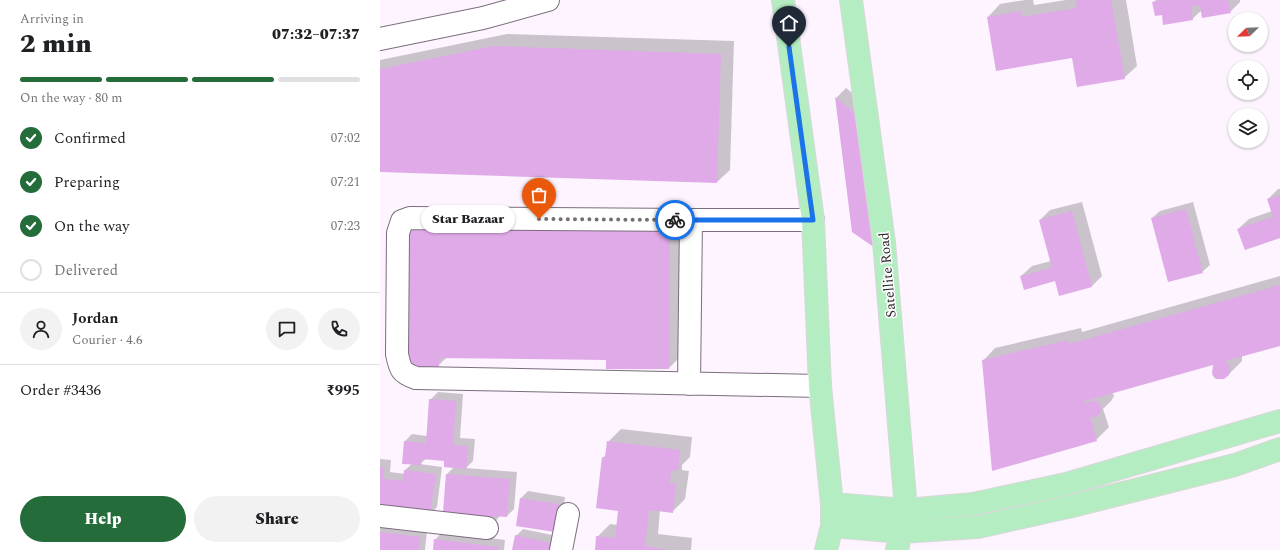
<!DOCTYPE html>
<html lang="en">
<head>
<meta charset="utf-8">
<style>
  body { margin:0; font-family:Spectral,serif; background:#f2f2f2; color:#202124; height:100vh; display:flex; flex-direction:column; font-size:15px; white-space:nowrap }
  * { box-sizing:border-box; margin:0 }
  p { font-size:13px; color:#757577 }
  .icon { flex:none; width:22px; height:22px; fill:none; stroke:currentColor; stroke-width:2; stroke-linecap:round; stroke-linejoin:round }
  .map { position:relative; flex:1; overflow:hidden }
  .details { display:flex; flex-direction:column; background:#fff; width:380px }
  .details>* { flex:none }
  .needle { width:26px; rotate:247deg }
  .tools { position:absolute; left:848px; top:12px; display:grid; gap:8px }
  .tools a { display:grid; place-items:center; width:40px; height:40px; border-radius:50%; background:#fff; box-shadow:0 1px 3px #0004; font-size:20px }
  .pin { position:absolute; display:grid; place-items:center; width:34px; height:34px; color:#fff; margin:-41px -17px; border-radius:50% 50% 50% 0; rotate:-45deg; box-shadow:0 0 4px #0007 }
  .pin .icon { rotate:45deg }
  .courier { position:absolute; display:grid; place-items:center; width:40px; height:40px; margin:-20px; border:3px solid #1a73e8; border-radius:50%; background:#fff; color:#222; box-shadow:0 1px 5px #0007 }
  .bubble { position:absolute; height:28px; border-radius:14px; background:#fff; box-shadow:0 1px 3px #0004; font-size:13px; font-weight:800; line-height:28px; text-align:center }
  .summary em { font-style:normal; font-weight:800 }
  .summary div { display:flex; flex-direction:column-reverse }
  .summary { display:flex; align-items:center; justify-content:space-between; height:68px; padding:0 20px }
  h1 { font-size:26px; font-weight:800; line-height:30px }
  .bar { display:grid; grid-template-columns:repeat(4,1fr); gap:6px 4px; align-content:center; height:48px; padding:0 20px }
  .bar i { height:5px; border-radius:3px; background:#e0e0e0 }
  .bar .current { background:#246c39 }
  .bar p { grid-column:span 4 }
  .line { display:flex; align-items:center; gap:10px; padding:0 20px; border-top:1px solid #e0e0e0 }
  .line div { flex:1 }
  .round { display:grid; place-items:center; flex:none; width:42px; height:42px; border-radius:21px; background:#f2f2f2 }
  ol { padding:0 20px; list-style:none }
  li { display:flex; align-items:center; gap:12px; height:44px }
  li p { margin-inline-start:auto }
  li .icon { padding:4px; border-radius:50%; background:#246c39; color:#fff; stroke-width:4 }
  li:last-child { color:#757577 }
  li i { width:22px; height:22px; border:2px solid #e0e0e0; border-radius:50% }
  .primary-button { display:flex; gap:8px; margin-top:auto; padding:8px 20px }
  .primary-button a { flex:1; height:46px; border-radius:24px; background:#246c39; color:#fff; font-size:16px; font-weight:800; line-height:46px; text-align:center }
  .primary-button a+a { background:#f2f2f2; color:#202124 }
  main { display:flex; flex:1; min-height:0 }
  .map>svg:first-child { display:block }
  .shadow { fill:#0003 }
  .building { fill:#dfaae7 }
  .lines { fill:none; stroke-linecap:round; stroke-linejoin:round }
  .minor-casing { stroke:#7b6d7d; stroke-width:24 }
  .major-casing { stroke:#d9d8d9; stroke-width:24 }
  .minor { stroke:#fff; stroke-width:22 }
  .major { stroke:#b5edc2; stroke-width:22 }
  .done { stroke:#756e76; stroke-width:4; stroke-dasharray:0 7.2 }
  .route { stroke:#1a73e8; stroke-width:5 }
  .labels { text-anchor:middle; stroke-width:3; stroke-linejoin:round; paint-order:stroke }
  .street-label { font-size:14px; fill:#2c262d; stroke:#fff }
</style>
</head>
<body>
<main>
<section class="details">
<div class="summary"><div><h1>2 min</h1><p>Arriving in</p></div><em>07:32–07:37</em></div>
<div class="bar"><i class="current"></i><i class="current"></i><i class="current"></i><i></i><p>On the way · 80 m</p></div>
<ol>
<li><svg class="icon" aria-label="check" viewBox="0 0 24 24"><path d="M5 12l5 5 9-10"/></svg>Confirmed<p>07:02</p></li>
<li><svg class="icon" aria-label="check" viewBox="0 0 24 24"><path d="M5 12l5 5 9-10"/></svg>Preparing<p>07:21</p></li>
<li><svg class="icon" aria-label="check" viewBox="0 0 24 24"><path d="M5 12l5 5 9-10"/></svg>On the way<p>07:23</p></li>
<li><i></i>Delivered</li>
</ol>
<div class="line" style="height:72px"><a class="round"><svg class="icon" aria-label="person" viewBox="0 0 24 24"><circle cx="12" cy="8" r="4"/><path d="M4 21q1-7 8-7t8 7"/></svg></a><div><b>Jordan</b><p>Courier · 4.6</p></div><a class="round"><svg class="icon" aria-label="chat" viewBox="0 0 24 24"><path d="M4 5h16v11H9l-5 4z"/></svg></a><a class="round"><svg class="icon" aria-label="phone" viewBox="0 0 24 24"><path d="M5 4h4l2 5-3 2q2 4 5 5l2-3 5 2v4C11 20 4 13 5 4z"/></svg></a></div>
<div class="line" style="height:52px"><div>Order #3436</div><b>₹995</b></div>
<div class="primary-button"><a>Help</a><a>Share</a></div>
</section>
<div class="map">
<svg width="900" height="550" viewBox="0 0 900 550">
  <rect width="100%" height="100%" fill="#fdf4ff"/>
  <path class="shadow" d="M 645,0 L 653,0 L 654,5 L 686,0 L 746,0 L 757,66 L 744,78 L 693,57 L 608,17 L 620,4 Z
    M 776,0 L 860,0 L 860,2 L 850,12 L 822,10 L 812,19 L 783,14 L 773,3 Z
    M 127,34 L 354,41 L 350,170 L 337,182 L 0,171 L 0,60 Z
    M 466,88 L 493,109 L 473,232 L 456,98 Z
    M 898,189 L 900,189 L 900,237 L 858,229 L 869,219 L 892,211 L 888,199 Z
    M 702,202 L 722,276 L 711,287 L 676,280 L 641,276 L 652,266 L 671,261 L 660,220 L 670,210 Z
    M 813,202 L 830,265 L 822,272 L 772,218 L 780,211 Z
    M 38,215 L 302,217 L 301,356 L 289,368 L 227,359 L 67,357 L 58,366 Z
    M 900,276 L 900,345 L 862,356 L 862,361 L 849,374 L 834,364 L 732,392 L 734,396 L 731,401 L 723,409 L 729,427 L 716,440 L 603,361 L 615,348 L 701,328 L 702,332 Z
    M 58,392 L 83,394 L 80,438 L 95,439 L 93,461 L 86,468 L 137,472 L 134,509 L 127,516 L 120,516 L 113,524 L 77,512 L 67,474 L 74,467 L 65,460 L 47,458 L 40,464 L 62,467 L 57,507 L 50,514 L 0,507 L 0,459 L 11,460 L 10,472 L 25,474 L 25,470 L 33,463 L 25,441 L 32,434 L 47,436 L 50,400 Z
    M 241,429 L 312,437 L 310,457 L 302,465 L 302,470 L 309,471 L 305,499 L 292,512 L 280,510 L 278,534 L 312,538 L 311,550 L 216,550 L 217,537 L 230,524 L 238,525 L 240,510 L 223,458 L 227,453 L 228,442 Z
    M 148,491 L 185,497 L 181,524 L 141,498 Z
    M 0,524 L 47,530 L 45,550 L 0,550 Z
    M 143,529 L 182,537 L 179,550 L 133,550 L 136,536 Z
    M 62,532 L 125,540 L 124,550 L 54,550 L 55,540 Z"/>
  <path class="building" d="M 696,0 L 731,0 L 745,79 L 697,87 L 692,58 L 616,71 L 607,17 L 641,11 L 642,17 L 697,8 Z
    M 781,0 L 848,0 L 851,13 L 822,18 L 820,5 L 811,7 L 813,20 L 783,25 L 782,15 L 775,16 L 772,2 Z
    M 114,46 L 341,54 L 337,183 L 0,172 L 0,69 Z
    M 455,97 L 483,120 L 498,250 L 472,232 Z
    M 900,195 L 900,238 L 865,250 L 857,229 L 893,217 L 887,199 Z
    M 806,209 L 823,273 L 788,282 L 771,218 Z
    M 692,211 L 712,287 L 679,296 L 675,281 L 644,290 L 640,276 L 672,268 L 659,220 Z
    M 24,227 L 290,229 L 289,369 L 226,369 L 226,360 L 59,358 L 59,367 L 24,367 Z
    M 900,285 L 900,346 L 845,361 L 850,367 L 850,371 L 849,375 L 844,379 L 836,379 L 833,376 L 832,373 L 833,365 L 705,401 L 706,404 L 710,401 L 716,401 L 721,406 L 722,409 L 719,415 L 716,417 L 710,417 L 717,441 L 612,471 L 602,360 L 688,340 L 689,344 Z
    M 49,399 L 76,401 L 73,445 L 88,446 L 86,469 L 64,467 L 64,461 L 42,459 L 41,465 L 22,464 L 24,441 L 46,443 Z
    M 227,441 L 300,450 L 298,471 L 291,470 L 290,483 L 296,483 L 293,513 L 269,510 L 265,546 L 289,550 L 215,550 L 216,536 L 235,538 L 238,511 L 216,508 L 222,457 L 225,458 Z
    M 0,467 L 4,467 L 3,479 L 23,481 L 24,470 L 56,474 L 50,515 L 0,508 Z
    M 66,474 L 130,479 L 127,517 L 114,516 L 113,525 L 75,522 L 76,513 L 63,512 Z
    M 140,498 L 179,504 L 175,532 L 136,526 Z
    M 0,532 L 40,537 L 39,550 L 0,550 Z
    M 135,535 L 175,544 L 174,550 L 132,550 Z
    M 54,539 L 118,547 L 118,550 L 53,550 Z"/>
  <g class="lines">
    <g class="minor-casing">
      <path id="minor" d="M 0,39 L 103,18 L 168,0
        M 433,220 L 311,220 L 30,218 L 22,221 L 18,233 L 17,354 C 20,369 21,373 36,378 L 440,386
        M 309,384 L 311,220
        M 0,516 L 107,528
        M 181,550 L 188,514"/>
    </g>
    <g class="major-casing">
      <path id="major" d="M 403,0 L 433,220 L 440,386 L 452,504 L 452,526 L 446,550
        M 471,0 L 504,242 L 526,510 L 517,550
        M 452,504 L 526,510 L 593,504 L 686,484 L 900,421
        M 452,526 L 521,532 L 598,527 L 692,506 L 855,465 L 900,449"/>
    </g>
    <use href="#minor" class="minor"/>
    <use href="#major" class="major"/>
  </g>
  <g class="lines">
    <path class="done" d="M 159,219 L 295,220"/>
    <path class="route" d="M 295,220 L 433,220 L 409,47"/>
  </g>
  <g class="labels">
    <g class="street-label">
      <text transform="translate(507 275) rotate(-95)" y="5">Satellite Road</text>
    </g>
  </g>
</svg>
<div class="tools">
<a><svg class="needle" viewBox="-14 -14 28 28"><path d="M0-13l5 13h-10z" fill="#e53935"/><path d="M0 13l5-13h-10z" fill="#757577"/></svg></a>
<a><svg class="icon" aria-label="locate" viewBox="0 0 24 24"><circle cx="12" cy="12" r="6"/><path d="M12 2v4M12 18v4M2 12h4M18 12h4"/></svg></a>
<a><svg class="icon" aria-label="layers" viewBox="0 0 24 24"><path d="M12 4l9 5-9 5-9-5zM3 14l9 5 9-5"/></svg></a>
</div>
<div class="pin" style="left:159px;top:219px;background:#ea580c"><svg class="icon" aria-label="bag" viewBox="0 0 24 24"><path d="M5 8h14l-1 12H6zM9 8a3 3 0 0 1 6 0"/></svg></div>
<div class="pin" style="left:409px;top:47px;background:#1f2937"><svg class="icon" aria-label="home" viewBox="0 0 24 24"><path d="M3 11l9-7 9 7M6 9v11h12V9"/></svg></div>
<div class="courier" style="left:295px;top:220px"><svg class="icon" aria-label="bike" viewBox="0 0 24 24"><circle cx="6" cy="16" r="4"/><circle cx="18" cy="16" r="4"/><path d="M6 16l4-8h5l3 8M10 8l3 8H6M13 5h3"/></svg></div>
<div class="bubble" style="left:41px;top:205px;width:94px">Star Bazaar</div>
</div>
</main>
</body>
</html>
